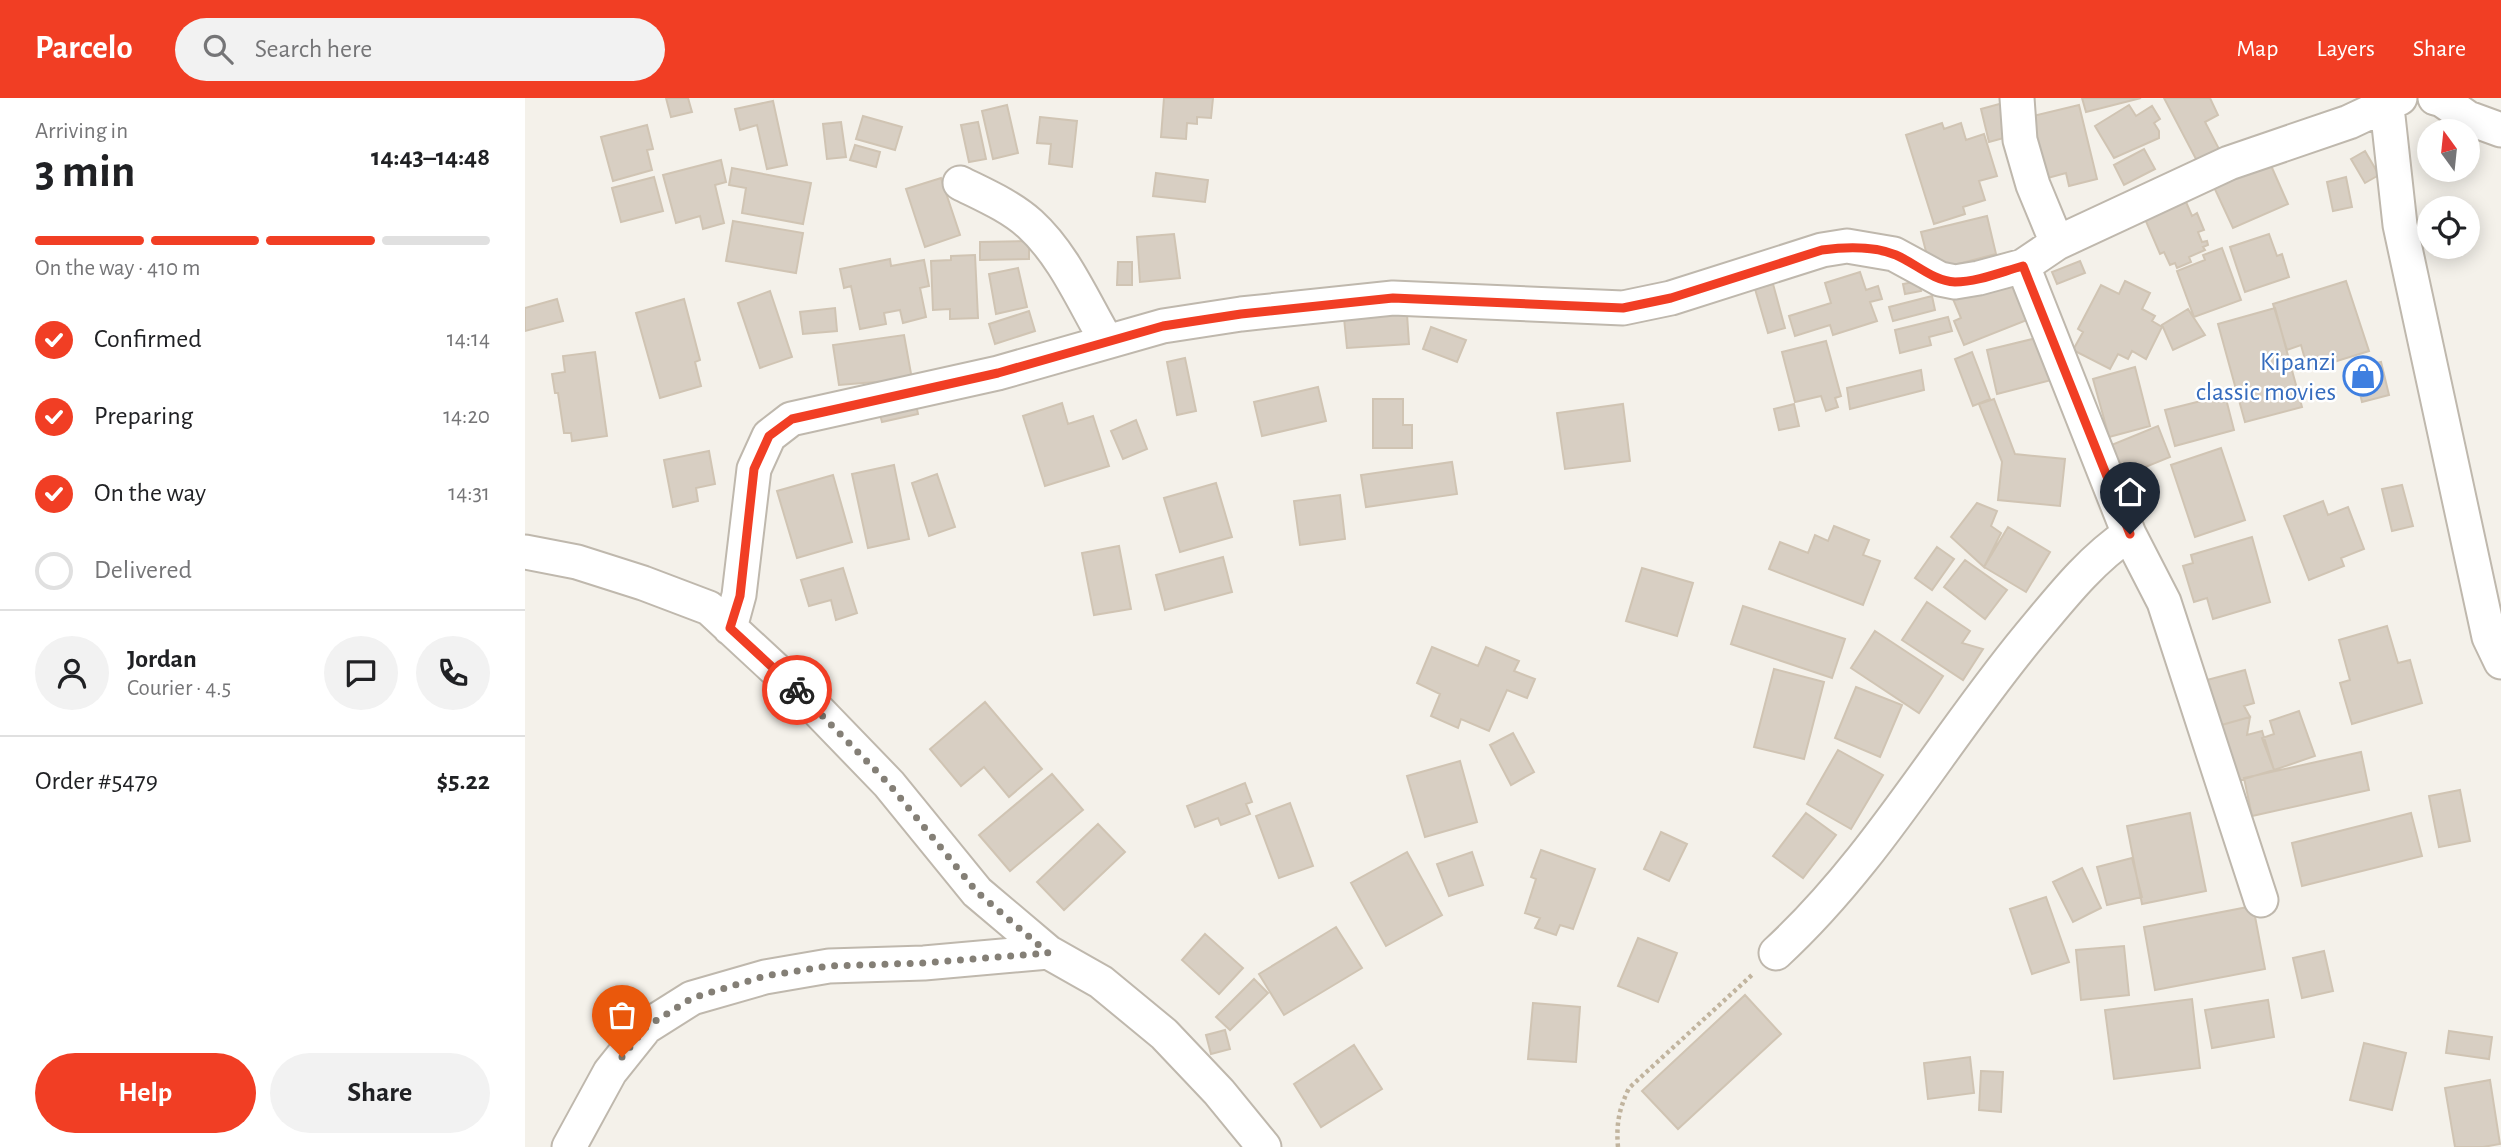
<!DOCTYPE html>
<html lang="en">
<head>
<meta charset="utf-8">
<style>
  body { margin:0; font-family:"Alegreya Sans",sans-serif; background:#f2f2f2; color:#202124; height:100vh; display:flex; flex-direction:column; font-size:26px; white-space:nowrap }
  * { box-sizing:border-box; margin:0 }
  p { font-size:23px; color:#757577 }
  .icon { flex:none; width:38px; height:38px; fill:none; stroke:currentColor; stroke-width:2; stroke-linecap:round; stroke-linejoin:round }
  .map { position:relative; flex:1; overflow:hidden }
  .drawer { display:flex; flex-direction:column; background:#fff; width:525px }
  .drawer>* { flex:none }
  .needle { width:46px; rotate:345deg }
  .buttons { position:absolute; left:1892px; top:21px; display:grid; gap:14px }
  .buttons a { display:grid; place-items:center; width:63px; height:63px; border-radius:50%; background:#fff; box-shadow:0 4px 18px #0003; font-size:35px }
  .pin { position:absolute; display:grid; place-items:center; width:60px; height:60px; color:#fff; margin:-72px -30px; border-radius:50% 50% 50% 0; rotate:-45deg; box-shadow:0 0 7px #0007 }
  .pin .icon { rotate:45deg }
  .courier { position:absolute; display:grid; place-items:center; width:70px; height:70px; margin:-35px; border:5px solid #f13e24; border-radius:50%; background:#fff; color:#222; box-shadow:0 2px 9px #0007 }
  .overview em { font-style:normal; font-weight:700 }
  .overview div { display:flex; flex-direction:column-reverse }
  .overview { display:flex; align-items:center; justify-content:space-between; height:119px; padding:0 35px }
  h1 { font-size:46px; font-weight:700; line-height:52px }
  .bar { display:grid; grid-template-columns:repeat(4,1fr); gap:10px 7px; align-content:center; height:84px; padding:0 35px }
  .bar i { height:9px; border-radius:5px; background:#e0e0e0 }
  .bar .active { background:#f13e24 }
  .bar p { grid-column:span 4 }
  .line { display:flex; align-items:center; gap:18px; padding:0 35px; border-top:2px solid #e0e0e0 }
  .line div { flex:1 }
  .round { display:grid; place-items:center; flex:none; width:74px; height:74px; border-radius:37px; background:#f2f2f2 }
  ol { padding:0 35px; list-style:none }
  li { display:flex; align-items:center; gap:21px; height:77px }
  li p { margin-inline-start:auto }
  li .icon { padding:7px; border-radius:50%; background:#f13e24; color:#fff; stroke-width:4 }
  li:last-child { color:#757577 }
  li i { width:38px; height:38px; border:4px solid #e0e0e0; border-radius:50% }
  .button { display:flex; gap:14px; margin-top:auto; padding:14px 35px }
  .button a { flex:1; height:80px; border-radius:42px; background:#f13e24; color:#fff; font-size:28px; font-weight:700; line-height:80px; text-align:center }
  .button a+a { background:#f2f2f2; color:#202124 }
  header { display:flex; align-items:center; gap:42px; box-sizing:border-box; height:98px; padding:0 35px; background:#f13e24; color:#fff }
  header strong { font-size:33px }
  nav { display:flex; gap:38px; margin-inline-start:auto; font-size:24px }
  .search { width:490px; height:63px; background:#f2f2f2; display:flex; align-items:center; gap:18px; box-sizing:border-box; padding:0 24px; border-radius:38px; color:#757577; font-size:26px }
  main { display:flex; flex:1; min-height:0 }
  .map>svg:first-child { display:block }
  .building { fill:#d8cfc3; stroke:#d0c4b3; stroke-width:2 }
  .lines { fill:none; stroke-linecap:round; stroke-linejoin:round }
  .street-casing { stroke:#bfb8ad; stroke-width:37 }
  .path { stroke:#c1b49e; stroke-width:4.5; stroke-dasharray:3.5 3.5; stroke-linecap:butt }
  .street { stroke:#fff; stroke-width:33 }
  .done { stroke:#847f76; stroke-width:7; stroke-dasharray:0 12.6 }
  .route { stroke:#f13e24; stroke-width:9 }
  .labels { text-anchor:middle; stroke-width:5; stroke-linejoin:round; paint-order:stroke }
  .shop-label { font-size:26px; fill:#366cbe; stroke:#fff; text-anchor:end }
</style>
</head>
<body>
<header>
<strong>Parcelo</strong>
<div class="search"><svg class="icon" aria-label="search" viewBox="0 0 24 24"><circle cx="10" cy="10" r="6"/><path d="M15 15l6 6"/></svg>Search here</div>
<nav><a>Map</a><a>Layers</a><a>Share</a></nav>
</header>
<main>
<section class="drawer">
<div class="overview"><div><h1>3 min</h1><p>Arriving in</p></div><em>14:43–14:48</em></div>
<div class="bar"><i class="active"></i><i class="active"></i><i class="active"></i><i></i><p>On the way · 410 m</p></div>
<ol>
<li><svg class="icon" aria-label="check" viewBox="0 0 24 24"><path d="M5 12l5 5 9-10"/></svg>Confirmed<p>14:14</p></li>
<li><svg class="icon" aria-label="check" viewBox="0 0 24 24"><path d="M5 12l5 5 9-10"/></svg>Preparing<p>14:20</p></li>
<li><svg class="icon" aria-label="check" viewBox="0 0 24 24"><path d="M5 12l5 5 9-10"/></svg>On the way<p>14:31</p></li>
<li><i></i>Delivered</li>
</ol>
<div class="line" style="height:126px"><a class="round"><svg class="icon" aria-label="person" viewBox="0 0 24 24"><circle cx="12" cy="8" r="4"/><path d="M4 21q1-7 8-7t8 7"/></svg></a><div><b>Jordan</b><p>Courier · 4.5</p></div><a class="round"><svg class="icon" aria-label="chat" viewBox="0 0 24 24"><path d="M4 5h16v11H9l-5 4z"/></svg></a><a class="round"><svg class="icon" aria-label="phone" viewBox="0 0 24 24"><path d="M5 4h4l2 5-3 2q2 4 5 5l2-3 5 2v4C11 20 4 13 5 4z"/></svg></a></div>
<div class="line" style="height:91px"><div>Order #5479</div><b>$5.22</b></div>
<div class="button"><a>Help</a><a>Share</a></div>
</section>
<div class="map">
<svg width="1976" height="1049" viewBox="0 0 1976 1049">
  <rect width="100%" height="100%" fill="#f4f1ea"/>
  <path class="building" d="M 141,0 L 163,0 L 167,14 L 146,19 Z
    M 639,0 L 688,0 L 686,20 L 672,19 L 672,26 L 662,25 L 661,41 L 636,39 Z
    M 1557,0 L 1616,0 L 1561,14 Z
    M 1639,0 L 1685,0 L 1693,17 L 1680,24 L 1694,51 L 1672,63 Z
    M 248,3 L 262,67 L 242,71 L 232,27 L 215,32 L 210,11 Z
    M 1478,5 L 1486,38 L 1464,44 L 1456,11 Z
    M 482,7 L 493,55 L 468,61 L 457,13 Z
    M 1554,7 L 1572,81 L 1544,88 L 1541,75 L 1519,81 L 1504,19 Z
    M 1604,7 L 1611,18 L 1627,8 L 1635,21 L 1629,25 L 1634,33 L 1634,40 L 1589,60 L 1570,28 Z
    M 338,18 L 377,29 L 370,52 L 331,41 Z
    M 515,19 L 552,23 L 547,69 L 524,66 L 526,46 L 512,45 Z
    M 316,24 L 321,59 L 302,61 L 298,26 Z
    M 453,24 L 461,61 L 444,64 L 436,27 Z
    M 1417,25 L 1419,31 L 1436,25 L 1441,42 L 1459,36 L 1472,78 L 1454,83 L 1460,102 L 1438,109 L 1440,116 L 1409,126 L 1381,37 Z
    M 122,27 L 128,51 L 122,52 L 127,72 L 88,83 L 76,39 Z
    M 330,47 L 355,54 L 351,69 L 325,62 Z
    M 1619,51 L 1630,71 L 1599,87 L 1589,67 Z
    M 1840,53 L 1854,77 L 1840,85 L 1826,61 Z
    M 196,62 L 201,84 L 190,87 L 199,125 L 178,131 L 175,118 L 151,125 L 138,77 Z
    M 1744,63 L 1763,106 L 1708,130 L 1688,87 Z
    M 207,70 L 286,85 L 278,126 L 217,115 L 221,90 L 204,87 Z
    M 631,75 L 683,82 L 680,104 L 628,98 Z
    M 129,79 L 138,113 L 96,124 L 87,90 Z
    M 1821,79 L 1827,109 L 1808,113 L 1802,84 Z
    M 416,80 L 435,137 L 400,149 L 381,91 Z
    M 1661,104 L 1667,118 L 1672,115 L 1679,132 L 1673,134 L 1677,144 L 1682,143 L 1683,147 L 1678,149 L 1680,152 L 1664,159 L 1666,164 L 1652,170 L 1650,165 L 1645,167 L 1639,154 L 1635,156 L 1620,121 Z
    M 1462,118 L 1471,156 L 1406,173 L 1396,134 Z
    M 208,123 L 278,135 L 271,175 L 201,163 Z
    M 649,136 L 655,180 L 615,184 L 612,139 Z
    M 1744,136 L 1752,158 L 1757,156 L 1764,179 L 1720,194 L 1705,149 Z
    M 504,143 L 504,161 L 455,162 L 455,144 Z
    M 1697,150 L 1716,202 L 1669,219 L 1652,173 L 1680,162 L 1678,157 Z
    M 450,157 L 453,220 L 425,221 L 425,211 L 408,212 L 406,163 L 426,162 L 426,158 Z
    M 365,161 L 366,168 L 399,162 L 404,188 L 395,190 L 401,219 L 378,225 L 375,212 L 359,215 L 361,226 L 335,231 L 326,188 L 319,190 L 315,171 Z
    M 1555,163 L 1560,175 L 1532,186 L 1527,174 Z
    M 593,164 L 607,164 L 607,187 L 592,187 Z
    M 493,170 L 502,209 L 471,216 L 464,176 Z
    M 1335,174 L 1341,192 L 1353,188 L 1357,201 L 1345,204 L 1352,223 L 1308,237 L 1305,227 L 1270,238 L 1264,218 L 1306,205 L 1300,185 Z
    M 1479,179 L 1491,183 L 1501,206 L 1496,208 L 1502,222 L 1439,247 L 1429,223 L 1436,220 L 1428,201 Z
    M 1394,183 L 1396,193 L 1380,196 L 1378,186 Z
    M 1600,183 L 1625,195 L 1617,211 L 1630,218 L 1627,223 L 1637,229 L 1621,261 L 1607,253 L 1603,261 L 1593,256 L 1585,271 L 1548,252 L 1558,234 L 1553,231 L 1576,187 L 1594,196 Z
    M 1821,183 L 1844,253 L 1783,272 L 1776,247 L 1762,252 L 1748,206 Z
    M 1248,186 L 1260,230 L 1243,235 L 1230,191 Z
    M 245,193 L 267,259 L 235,270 L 213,205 Z
    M 1407,198 L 1410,212 L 1368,223 L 1364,209 Z
    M 32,201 L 38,223 L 0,233 L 0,210 Z
    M 159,201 L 175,262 L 170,264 L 176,288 L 135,300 L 111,215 Z
    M 310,210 L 312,233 L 278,236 L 275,214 Z
    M 1750,210 L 1777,309 L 1720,324 L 1693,226 Z
    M 1663,211 L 1680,237 L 1648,252 L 1637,227 Z
    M 504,213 L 510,233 L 470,246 L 464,226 Z
    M 882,216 L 884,246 L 822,250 L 819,220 Z
    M 1423,219 L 1427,233 L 1404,239 L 1406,247 L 1375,255 L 1370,232 Z
    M 906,229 L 941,242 L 932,264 L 898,251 Z
    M 379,237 L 387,281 L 314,287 L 308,247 Z
    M 1524,237 L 1534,280 L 1472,296 L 1462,252 Z
    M 1301,243 L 1316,298 L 1310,300 L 1313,309 L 1301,313 L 1296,298 L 1270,304 L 1257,254 Z
    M 70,254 L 82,338 L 47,343 L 46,335 L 39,335 L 33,295 L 30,295 L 27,276 L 40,274 L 38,258 Z
    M 1447,254 L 1465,301 L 1448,308 L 1430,261 Z
    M 660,260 L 671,313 L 652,317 L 642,264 Z
    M 1856,264 L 1864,297 L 1837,304 L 1829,270 Z
    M 1610,269 L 1625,328 L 1584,339 L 1568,281 Z
    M 1396,272 L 1399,292 L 1325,311 L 1322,290 Z
    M 793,289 L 801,323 L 737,338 L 729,304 Z
    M 389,297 L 393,316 L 357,324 L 352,305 Z
    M 1700,297 L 1709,332 L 1650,348 L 1640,312 Z
    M 848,301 L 878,301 L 878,327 L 887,327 L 887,350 L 848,350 Z
    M 1469,301 L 1490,356 L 1540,361 L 1535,408 L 1473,402 L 1477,364 L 1454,306 Z
    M 537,305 L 543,326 L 568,318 L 584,368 L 520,388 L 498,318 Z
    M 1098,306 L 1105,363 L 1040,371 L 1032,315 Z
    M 1269,306 L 1274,328 L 1254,332 L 1249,311 Z
    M 611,322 L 622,351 L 598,361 L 586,333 Z
    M 1633,328 L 1645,359 L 1596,379 L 1584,348 Z
    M 1696,350 L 1720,422 L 1670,439 L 1646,367 Z
    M 184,353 L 190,386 L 171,390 L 173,403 L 148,409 L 139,362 Z
    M 927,364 L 932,396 L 841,409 L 836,377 Z
    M 369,367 L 384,441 L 343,450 L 327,376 Z
    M 412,376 L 430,429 L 404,438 L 387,385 Z
    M 308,377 L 327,444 L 272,460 L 252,393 Z
    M 691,385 L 707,439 L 655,454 L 639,400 Z
    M 1877,387 L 1888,428 L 1867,433 L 1857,391 Z
    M 815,397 L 820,441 L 775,447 L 769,403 Z
    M 1798,403 L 1803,417 L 1823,409 L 1839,451 L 1816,460 L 1819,468 L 1784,482 L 1759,418 Z
    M 1452,405 L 1472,413 L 1466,428 L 1476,435 L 1459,469 L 1426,439 Z
    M 1309,428 L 1344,442 L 1338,457 L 1355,463 L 1338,507 L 1244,471 L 1255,444 L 1283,455 L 1290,437 L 1303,443 Z
    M 1483,429 L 1525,454 L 1501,494 L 1459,469 Z
    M 1727,439 L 1745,504 L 1688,521 L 1682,500 L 1669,504 L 1658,468 L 1668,465 L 1666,457 Z
    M 594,448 L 606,511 L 569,517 L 557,455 Z
    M 1412,449 L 1429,461 L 1407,492 L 1390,480 Z
    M 698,459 L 707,494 L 640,512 L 631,477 Z
    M 1440,462 L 1482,492 L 1460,521 L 1419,489 Z
    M 318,470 L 332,515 L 311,522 L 306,502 L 284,508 L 276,482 Z
    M 1117,470 L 1168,485 L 1152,538 L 1101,523 Z
    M 1402,504 L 1445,533 L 1437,545 L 1458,551 L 1438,582 L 1377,542 Z
    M 1218,508 L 1320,541 L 1307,580 L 1206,546 Z
    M 1862,528 L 1873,565 L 1885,562 L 1897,605 L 1827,626 L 1815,585 L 1825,582 L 1814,542 Z
    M 1350,533 L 1418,578 L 1394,615 L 1326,570 Z
    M 907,549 L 953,568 L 961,549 L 994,563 L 989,573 L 1010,581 L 1002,600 L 982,592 L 964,633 L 936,621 L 933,630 L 906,618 L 915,596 L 892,585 Z
    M 1249,571 L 1299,584 L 1279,661 L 1229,649 Z
    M 1720,572 L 1729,605 L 1719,608 L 1725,619 L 1693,628 L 1682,582 Z
    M 1331,589 L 1377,607 L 1355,659 L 1310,640 Z
    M 460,604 L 517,671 L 484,699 L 459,669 L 436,688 L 405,651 Z
    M 1774,613 L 1790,658 L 1749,672 L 1737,640 L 1749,636 L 1745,623 Z
    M 1725,619 L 1722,637 L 1737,633 L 1749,672 L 1709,684 L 1693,628 Z
    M 988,635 L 1009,674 L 986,687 L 965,647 Z
    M 1313,652 L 1358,677 L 1326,731 L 1282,706 Z
    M 1836,654 L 1844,692 L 1727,718 L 1719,680 Z
    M 935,663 L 952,724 L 900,739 L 882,678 Z
    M 527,676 L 558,712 L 485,773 L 454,737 Z
    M 720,685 L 727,704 L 721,706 L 725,716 L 696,727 L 693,720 L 670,729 L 662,708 Z
    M 1935,692 L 1945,743 L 1914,749 L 1904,698 Z
    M 765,705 L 788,768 L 754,780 L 731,718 Z
    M 1281,715 L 1311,737 L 1278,780 L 1248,758 Z
    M 1665,715 L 1681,793 L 1617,806 L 1602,728 Z
    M 1886,715 L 1897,758 L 1777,788 L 1767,745 Z
    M 573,726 L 600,754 L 539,812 L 512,784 Z
    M 1136,734 L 1162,746 L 1144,783 L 1119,771 Z
    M 1016,752 L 1070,771 L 1048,831 L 1035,827 L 1031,837 L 1010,830 L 1015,820 L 1000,815 L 1011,781 L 1006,779 Z
    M 882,754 L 917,817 L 861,848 L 826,785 Z
    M 947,754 L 958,787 L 924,798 L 912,766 Z
    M 1607,760 L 1617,799 L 1582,807 L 1572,769 Z
    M 1557,770 L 1576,810 L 1548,824 L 1528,784 Z
    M 1521,799 L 1544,864 L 1507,876 L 1485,811 Z
    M 1728,808 L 1740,871 L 1630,892 L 1619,829 Z
    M 811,829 L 837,870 L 759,917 L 734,876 Z
    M 680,836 L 718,870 L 694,896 L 657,862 Z
    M 1113,840 L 1152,855 L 1133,904 L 1093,888 Z
    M 1599,848 L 1604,897 L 1556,902 L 1551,852 Z
    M 1799,853 L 1808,893 L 1777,900 L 1768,860 Z
    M 729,881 L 743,895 L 705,932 L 691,919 Z
    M 1220,897 L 1256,936 L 1153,1031 L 1117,993 Z
    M 1667,901 L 1675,970 L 1589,981 L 1580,912 Z
    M 1743,902 L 1749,939 L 1687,950 L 1680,912 Z
    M 1008,905 L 1055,909 L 1051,964 L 1003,961 Z
    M 700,932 L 705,951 L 686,956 L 681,937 Z
    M 1924,933 L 1967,939 L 1964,961 L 1921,955 Z
    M 1839,945 L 1881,955 L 1867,1012 L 1825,1002 Z
    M 829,947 L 857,991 L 796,1029 L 769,986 Z
    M 1445,959 L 1449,995 L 1403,1001 L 1399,965 Z
    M 1456,973 L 1478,974 L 1476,1014 L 1454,1012 Z
    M 1965,982 L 1975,1046 L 1958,1049 L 1930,1049 L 1920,990 Z"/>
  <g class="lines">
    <g class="street-casing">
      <path id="street" d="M 1492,0 L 1495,42 L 1508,87 L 1532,145
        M 1861,0 L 1875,127 L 1964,539 L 1976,564
        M 1910,0 L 1917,2 L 1943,20 L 1976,32
        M 435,85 C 459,97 485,108 505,126 C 539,157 558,203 581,242
        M 1498,168 L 1604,436 L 1639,504 L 1736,802
        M 0,454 L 52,464 L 118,485 L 184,510 L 278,597 L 364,686 L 452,794 L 523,854 L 576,884 L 639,936 L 694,994 L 739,1049
        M 205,530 L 214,497 L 229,371 L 244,338 L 266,321 L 473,275 L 638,228 L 716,216 L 868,200 L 1098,210 L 1146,200 L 1297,152 L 1322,148 L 1369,156 L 1415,181 L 1430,184 L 1454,180 L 1498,168 L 1532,145 L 1704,65 L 1824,24 L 1875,0
        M 1251,855 C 1351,763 1417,643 1504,538 C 1535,501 1564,463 1604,436
        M 44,1049 L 85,974 L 121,929 L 167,900 L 240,879 L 304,868 L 399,865 L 523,854"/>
    </g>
    <path class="path" d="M 1093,1049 C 1091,1026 1094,1011 1104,990 L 1228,876"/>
    <use href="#street" class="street"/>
  </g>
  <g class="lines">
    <path class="done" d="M 97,959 L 121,929 L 167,900 L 240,878 L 304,868 L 399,865 L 523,855 L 452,794 L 364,686 L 272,592"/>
    <path class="route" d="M 272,592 L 205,530 L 215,498 L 229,371 L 244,338 L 267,321 L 473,275 L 638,228 L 716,216 L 868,200 L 1098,210 L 1146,200 L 1297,152 C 1320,149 1349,148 1371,157 C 1390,165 1408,183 1430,184 C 1452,184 1476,174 1498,168 L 1605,436"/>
  </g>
  <defs>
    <g id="shop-ring" transform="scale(2.0125)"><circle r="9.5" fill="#fff" stroke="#3f7fe0" stroke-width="1.5"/><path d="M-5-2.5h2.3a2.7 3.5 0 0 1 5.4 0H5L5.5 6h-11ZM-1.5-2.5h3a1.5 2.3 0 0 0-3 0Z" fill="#3f7fe0"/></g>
  </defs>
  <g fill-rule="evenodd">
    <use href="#shop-ring" x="1838" y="278"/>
  </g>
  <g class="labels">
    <g class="shop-label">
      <text x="1811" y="272">Kipanzi<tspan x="1811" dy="30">classic movies</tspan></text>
    </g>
  </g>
</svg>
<div class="buttons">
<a><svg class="needle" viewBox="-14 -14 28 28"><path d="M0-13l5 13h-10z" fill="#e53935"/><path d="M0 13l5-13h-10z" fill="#757577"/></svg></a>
<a><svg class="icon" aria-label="locate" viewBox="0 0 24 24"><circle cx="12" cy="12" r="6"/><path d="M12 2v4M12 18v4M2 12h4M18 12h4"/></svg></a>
</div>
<div class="pin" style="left:97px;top:959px;background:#ea580c"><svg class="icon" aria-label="bag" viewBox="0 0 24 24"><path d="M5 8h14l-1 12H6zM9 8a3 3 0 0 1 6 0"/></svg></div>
<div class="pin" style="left:1605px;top:436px;background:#1f2937"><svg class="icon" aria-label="home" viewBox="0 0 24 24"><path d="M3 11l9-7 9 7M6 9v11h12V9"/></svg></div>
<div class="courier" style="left:272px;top:592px"><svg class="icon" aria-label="bike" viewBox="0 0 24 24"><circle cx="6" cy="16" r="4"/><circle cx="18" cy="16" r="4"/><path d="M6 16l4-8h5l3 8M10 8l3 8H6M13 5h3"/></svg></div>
</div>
</main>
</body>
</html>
